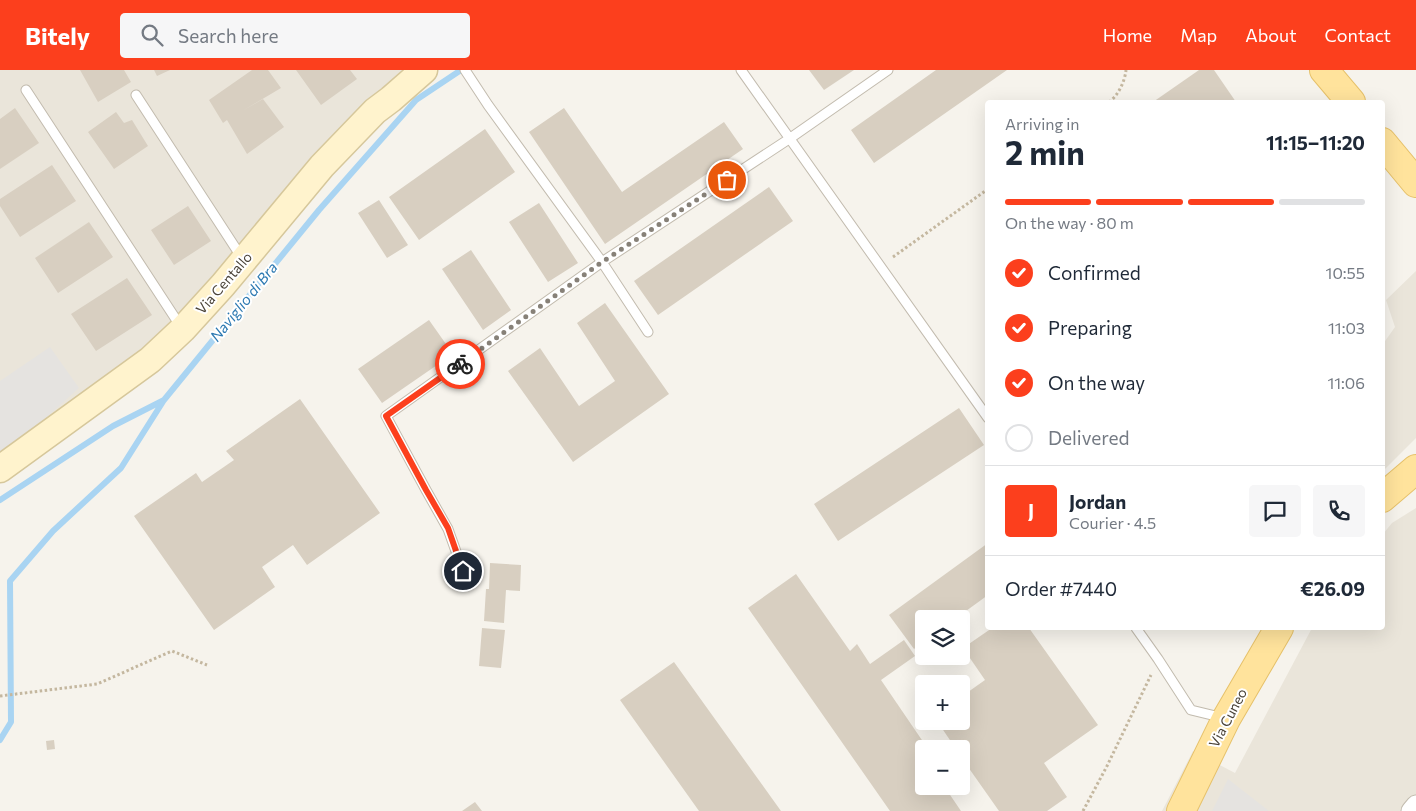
<!DOCTYPE html>
<html lang="en">
<head>
<meta charset="utf-8">
<style>
  body { margin:0; font-family:Commissioner,sans-serif; background:#f6f6f7; color:#1f2937; height:100vh; display:flex; flex-direction:column; font-size:19px; white-space:nowrap }
  * { box-sizing:border-box; margin:0 }
  p { font-size:16px; color:#747a83 }
  .icon { flex:none; width:28px; height:28px; fill:none; stroke:currentColor; stroke-width:2; stroke-linecap:round; stroke-linejoin:round }
  .map { position:relative; flex:1; overflow:hidden }
  .side { position:absolute; left:985px; top:30px; width:400px; height:530px; display:flex; flex-direction:column; background:#fff; border-radius:5px; box-shadow:0 5px 20px #0002 }
  .side>* { flex:none }
  .tools { position:absolute; left:915px; top:540px; display:grid; gap:10px }
  .tools a { display:grid; place-items:center; width:55px; height:55px; border-radius:5px; background:#fff; box-shadow:0 5px 20px #0002; font-size:25px }
  .pin { position:absolute; display:grid; place-items:center; width:42px; height:42px; color:#fff; margin:-21px; border:2px solid #fff; border-radius:50%; box-shadow:0 1px 5px #0007 }
  .courier { position:absolute; display:grid; place-items:center; width:50px; height:50px; margin:-25px; border:4px solid #fc3f1d; border-radius:50%; background:#fff; color:#222; box-shadow:0 1px 6px #0007 }
  .head em { font-style:normal; font-weight:700 }
  .head div { display:flex; flex-direction:column-reverse }
  .head { display:flex; align-items:center; justify-content:space-between; height:85px; padding:0 20px }
  h1 { font-size:32px; font-weight:700; line-height:38px }
  .bar { display:grid; grid-template-columns:repeat(4,1fr); gap:8px 5px; align-content:center; height:60px; padding:0 20px }
  .bar i { height:6px; border-radius:4px; background:#e0e1e3 }
  .bar .on { background:#fc3f1d }
  .bar p { grid-column:span 4 }
  .line { display:flex; align-items:center; gap:12px; padding:0 20px; border-top:1px solid #e0e1e3 }
  .line div { flex:1 }
  .round { display:grid; place-items:center; flex:none; width:52px; height:52px; border-radius:5px; background:#f6f6f7 }
  ol { padding:0 20px; list-style:none }
  li { display:flex; align-items:center; gap:15px; height:55px }
  li p { margin-inline-start:auto }
  li .icon { padding:5px; border-radius:50%; background:#fc3f1d; color:#fff; stroke-width:4 }
  li:last-child { color:#747a83 }
  li i { width:28px; height:28px; border:2px solid #e0e1e3; border-radius:50% }
  header { display:flex; align-items:center; gap:30px; box-sizing:border-box; height:70px; padding:0 25px; background:#fc3f1d; color:#fff }
  header strong { font-size:24px }
  nav { display:flex; gap:28px; margin-inline-start:auto; font-size:18px }
  .search { width:350px; height:45px; background:#f6f6f7; display:flex; align-items:center; gap:12px; box-sizing:border-box; padding:0 18px; border-radius:5px; color:#747a83; font-size:19px }
  .map>svg:first-child { display:block }
  .residential { fill:#eae5da }
  .parking { fill:#e5e3e0 }
  .lines { fill:none; stroke-linecap:round; stroke-linejoin:round }
  .stream { stroke:#a9d4f2; stroke-width:6 }
  .building { fill:#d8cfc1 }
  .lane-casing { stroke:#c2bbae; stroke-width:11 }
  .street-casing { stroke:#c2bbae; stroke-width:21 }
  .secondary-casing { stroke:#d6c79b; stroke-width:29 }
  .primary-casing { stroke:#e6c16a; stroke-width:30 }
  .path { stroke:#c4b79f; stroke-width:3; stroke-dasharray:2.5 2.5; stroke-linecap:butt }
  .lane { stroke:#fff; stroke-width:9 }
  .street { stroke:#fff; stroke-width:19 }
  .secondary { stroke:#fff3cd; stroke-width:26 }
  .primary { stroke:#ffe39c; stroke-width:28 }
  .done { stroke:#878178; stroke-width:5; stroke-dasharray:0 9 }
  .route { stroke:#fc3f1d; stroke-width:6 }
  .labels { text-anchor:middle; stroke-width:4; stroke-linejoin:round; paint-order:stroke }
  .street-label { font-size:14px; fill:#4b4439; stroke:#fff }
  .water-label { font-size:15px; font-style:italic; fill:#2e7ab2; stroke:#fff }
</style>
</head>
<body>
<header>
<strong>Bitely</strong>
<div class="search"><svg class="icon" aria-label="search" viewBox="0 0 24 24"><circle cx="10" cy="10" r="6"/><path d="M15 15l6 6"/></svg>Search here</div>
<nav><a>Home</a><a>Map</a><a>About</a><a>Contact</a></nav>
</header>
<div class="map">
<svg width="1416" height="741" viewBox="0 0 1416 741">
  <rect width="100%" height="100%" fill="#f6f3ec"/>
  <path class="residential" d="M 0,0 L 438,0 L 338,96 L 280,165 L 0,411 Z
    M 1416,201 L 1416,368 L 1383,401 L 1383,274 L 1395,257 L 1386,230 Z
    M 1416,438 L 1416,741 L 1162,741 L 1193,681 L 1235,703 L 1312,558 L 1382,558 L 1383,464 L 1392,453 Z"/>
  <path class="parking" d="M 50,277 L 79,318 L 0,389 L 0,311 Z
    M 1228,709 L 1269,741 L 1212,741 Z"/>
  <g class="lines">
    <path class="stream" d="M 0,430 L 113,356 L 164,330 L 319,140 L 416,30 L 461,0
      M 0,670 L 11,652 L 10,511 L 53,461 L 121,398 L 164,330"/>
  </g>
  <path class="building" d="M 80,0 L 124,0 L 131,12 L 98,32 Z
    M 154,0 L 170,0 L 157,6 Z
    M 252,0 L 268,0 L 281,18 L 242,41 L 263,29 L 284,57 L 247,84 L 227,50 L 223,53 L 209,30 Z
    M 296,0 L 350,0 L 357,9 L 321,35 Z
    M 809,0 L 854,0 L 824,20 Z
    M 936,0 L 1007,0 L 874,93 L 851,60 Z
    M 1199,0 L 1214,0 L 1236,32 L 1153,32 Z
    M 15,38 L 39,73 L 0,99 L 0,49 Z
    M 564,38 L 622,122 L 724,52 L 743,79 L 605,174 L 529,62 Z
    M 116,42 L 124,53 L 132,50 L 148,76 L 114,99 L 88,62 Z
    M 485,59 L 515,102 L 419,170 L 389,127 Z
    M 52,95 L 76,131 L 20,167 L 0,136 L 0,129 Z
    M 769,117 L 793,151 L 658,245 L 634,211 Z
    M 379,130 L 408,175 L 387,188 L 358,143 Z
    M 539,133 L 578,193 L 548,212 L 509,152 Z
    M 188,136 L 211,171 L 174,195 L 151,160 Z
    M 89,152 L 113,187 L 58,223 L 35,188 Z
    M 471,180 L 511,240 L 483,260 L 442,199 Z
    M 127,208 L 152,245 L 96,281 L 71,244 Z
    M 605,233 L 669,324 L 573,392 L 508,301 L 540,278 L 579,336 L 615,311 L 577,253 Z
    M 429,250 L 453,284 L 382,333 L 358,299 Z
    M 300,329 L 380,443 L 307,495 L 293,475 L 262,497 L 275,517 L 214,560 L 134,446 L 196,403 L 202,412 L 234,390 L 226,381 Z
    M 959,338 L 984,375 L 838,471 L 814,434 Z
    M 988,473 L 988,525 L 955,549 L 924,549 L 924,571 L 914,579 L 889,545 Z
    M 490,493 L 521,495 L 520,521 L 506,520 L 504,553 L 484,551 L 486,519 L 489,519 Z
    M 796,504 L 850,581 L 857,574 L 870,594 L 904,570 L 915,586 L 881,610 L 928,679 L 924,679 L 924,716 L 944,716 L 961,741 L 890,741 L 748,538 Z
    M 482,558 L 505,560 L 501,598 L 479,596 Z
    M 992,558 L 1029,558 L 1098,655 L 1044,693 L 1067,727 L 1047,741 L 999,741 L 961,687 L 961,679 L 956,679 L 937,651 L 961,651 L 961,627 L 985,610 L 963,578 Z
    M 674,592 L 781,741 L 699,741 L 620,630 Z
    M 54,670 L 55,679 L 47,680 L 46,671 Z
    M 475,732 L 482,741 L 462,741 Z"/>
  <g class="lines">
    <g class="lane-casing">
      <path id="lane" d="M 465,0 L 488,35 L 602,192 L 648,262
        M 741,0 L 988,348
        M 26,20 L 181,257
        M 136,25 L 242,188
        M 463,501 L 448,459 L 426,420 L 386,346 L 602,192 L 789,69 L 888,0
        M 1136,558 L 1158,589 L 1191,640 L 1224,648"/>
    </g>
    <g class="street-casing">
      <path id="street" d="M 1411,741 L 1416,735"/>
    </g>
    <g class="secondary-casing">
      <path id="secondary" d="M 0,399 L 150,290 L 183,259 L 223,215 L 322,96 L 375,41 L 391,29 L 424,0"/>
    </g>
    <g class="primary-casing">
      <path id="primary" d="M 1324,0 L 1351,32
        M 1382,72 L 1416,113
        M 1382,428 L 1416,399
        M 1181,741 L 1226,649 L 1279,558"/>
    </g>
    <path class="path" d="M 1109,32 C 1118,26 1125,11 1126,0
      M 893,187 L 988,119
      M 0,626 L 97,614 L 172,581 L 207,595
      M 1083,741 L 1107,696 L 1151,605"/>
    <use href="#lane" class="lane"/>
    <use href="#street" class="street"/>
    <use href="#secondary" class="secondary"/>
    <use href="#primary" class="primary"/>
  </g>
  <g class="lines">
    <path class="done" d="M 460,294 L 602,192 L 727,110"/>
    <path class="route" d="M 460,294 L 386,346 L 426,420 L 448,458 L 463,501"/>
  </g>
  <g class="labels">
    <g class="street-label">
      <text transform="translate(224 213) rotate(-49)" y="5">Via Centallo</text>
      <text transform="translate(1228 648) rotate(-62)" y="5">Via Cuneo</text>
    </g>
    <g class="water-label">
      <text transform="translate(244 232) rotate(-51)" y="5">Naviglio di Bra</text>
    </g>
  </g>
</svg>
<div class="tools">
<a><svg class="icon" aria-label="layers" viewBox="0 0 24 24"><path d="M12 4l9 5-9 5-9-5zM3 14l9 5 9-5"/></svg></a>
<a>+</a>
<a>−</a>
</div>
<div class="pin" style="left:727px;top:110px;background:#ea580c"><svg class="icon" aria-label="bag" viewBox="0 0 24 24"><path d="M5 8h14l-1 12H6zM9 8a3 3 0 0 1 6 0"/></svg></div>
<div class="pin" style="left:463px;top:501px;background:#1f2937"><svg class="icon" aria-label="home" viewBox="0 0 24 24"><path d="M3 11l9-7 9 7M6 9v11h12V9"/></svg></div>
<div class="courier" style="left:460px;top:294px"><svg class="icon" aria-label="bike" viewBox="0 0 24 24"><circle cx="6" cy="16" r="4"/><circle cx="18" cy="16" r="4"/><path d="M6 16l4-8h5l3 8M10 8l3 8H6M13 5h3"/></svg></div>
<section class="side">
<div class="head"><div><h1>2 min</h1><p>Arriving in</p></div><em>11:15–11:20</em></div>
<div class="bar"><i class="on"></i><i class="on"></i><i class="on"></i><i></i><p>On the way · 80 m</p></div>
<ol>
<li><svg class="icon" aria-label="check" viewBox="0 0 24 24"><path d="M5 12l5 5 9-10"/></svg>Confirmed<p>10:55</p></li>
<li><svg class="icon" aria-label="check" viewBox="0 0 24 24"><path d="M5 12l5 5 9-10"/></svg>Preparing<p>11:03</p></li>
<li><svg class="icon" aria-label="check" viewBox="0 0 24 24"><path d="M5 12l5 5 9-10"/></svg>On the way<p>11:06</p></li>
<li><i></i>Delivered</li>
</ol>
<div class="line" style="height:90px"><b class="round" style="background:#fc3f1d;color:#fff">J</b><div><b>Jordan</b><p>Courier · 4.5</p></div><a class="round"><svg class="icon" aria-label="chat" viewBox="0 0 24 24"><path d="M4 5h16v11H9l-5 4z"/></svg></a><a class="round"><svg class="icon" aria-label="phone" viewBox="0 0 24 24"><path d="M5 4h4l2 5-3 2q2 4 5 5l2-3 5 2v4C11 20 4 13 5 4z"/></svg></a></div>
<div class="line" style="height:65px"><div>Order #7440</div><b>€26.09</b></div>
</section>
</div>
</body>
</html>
